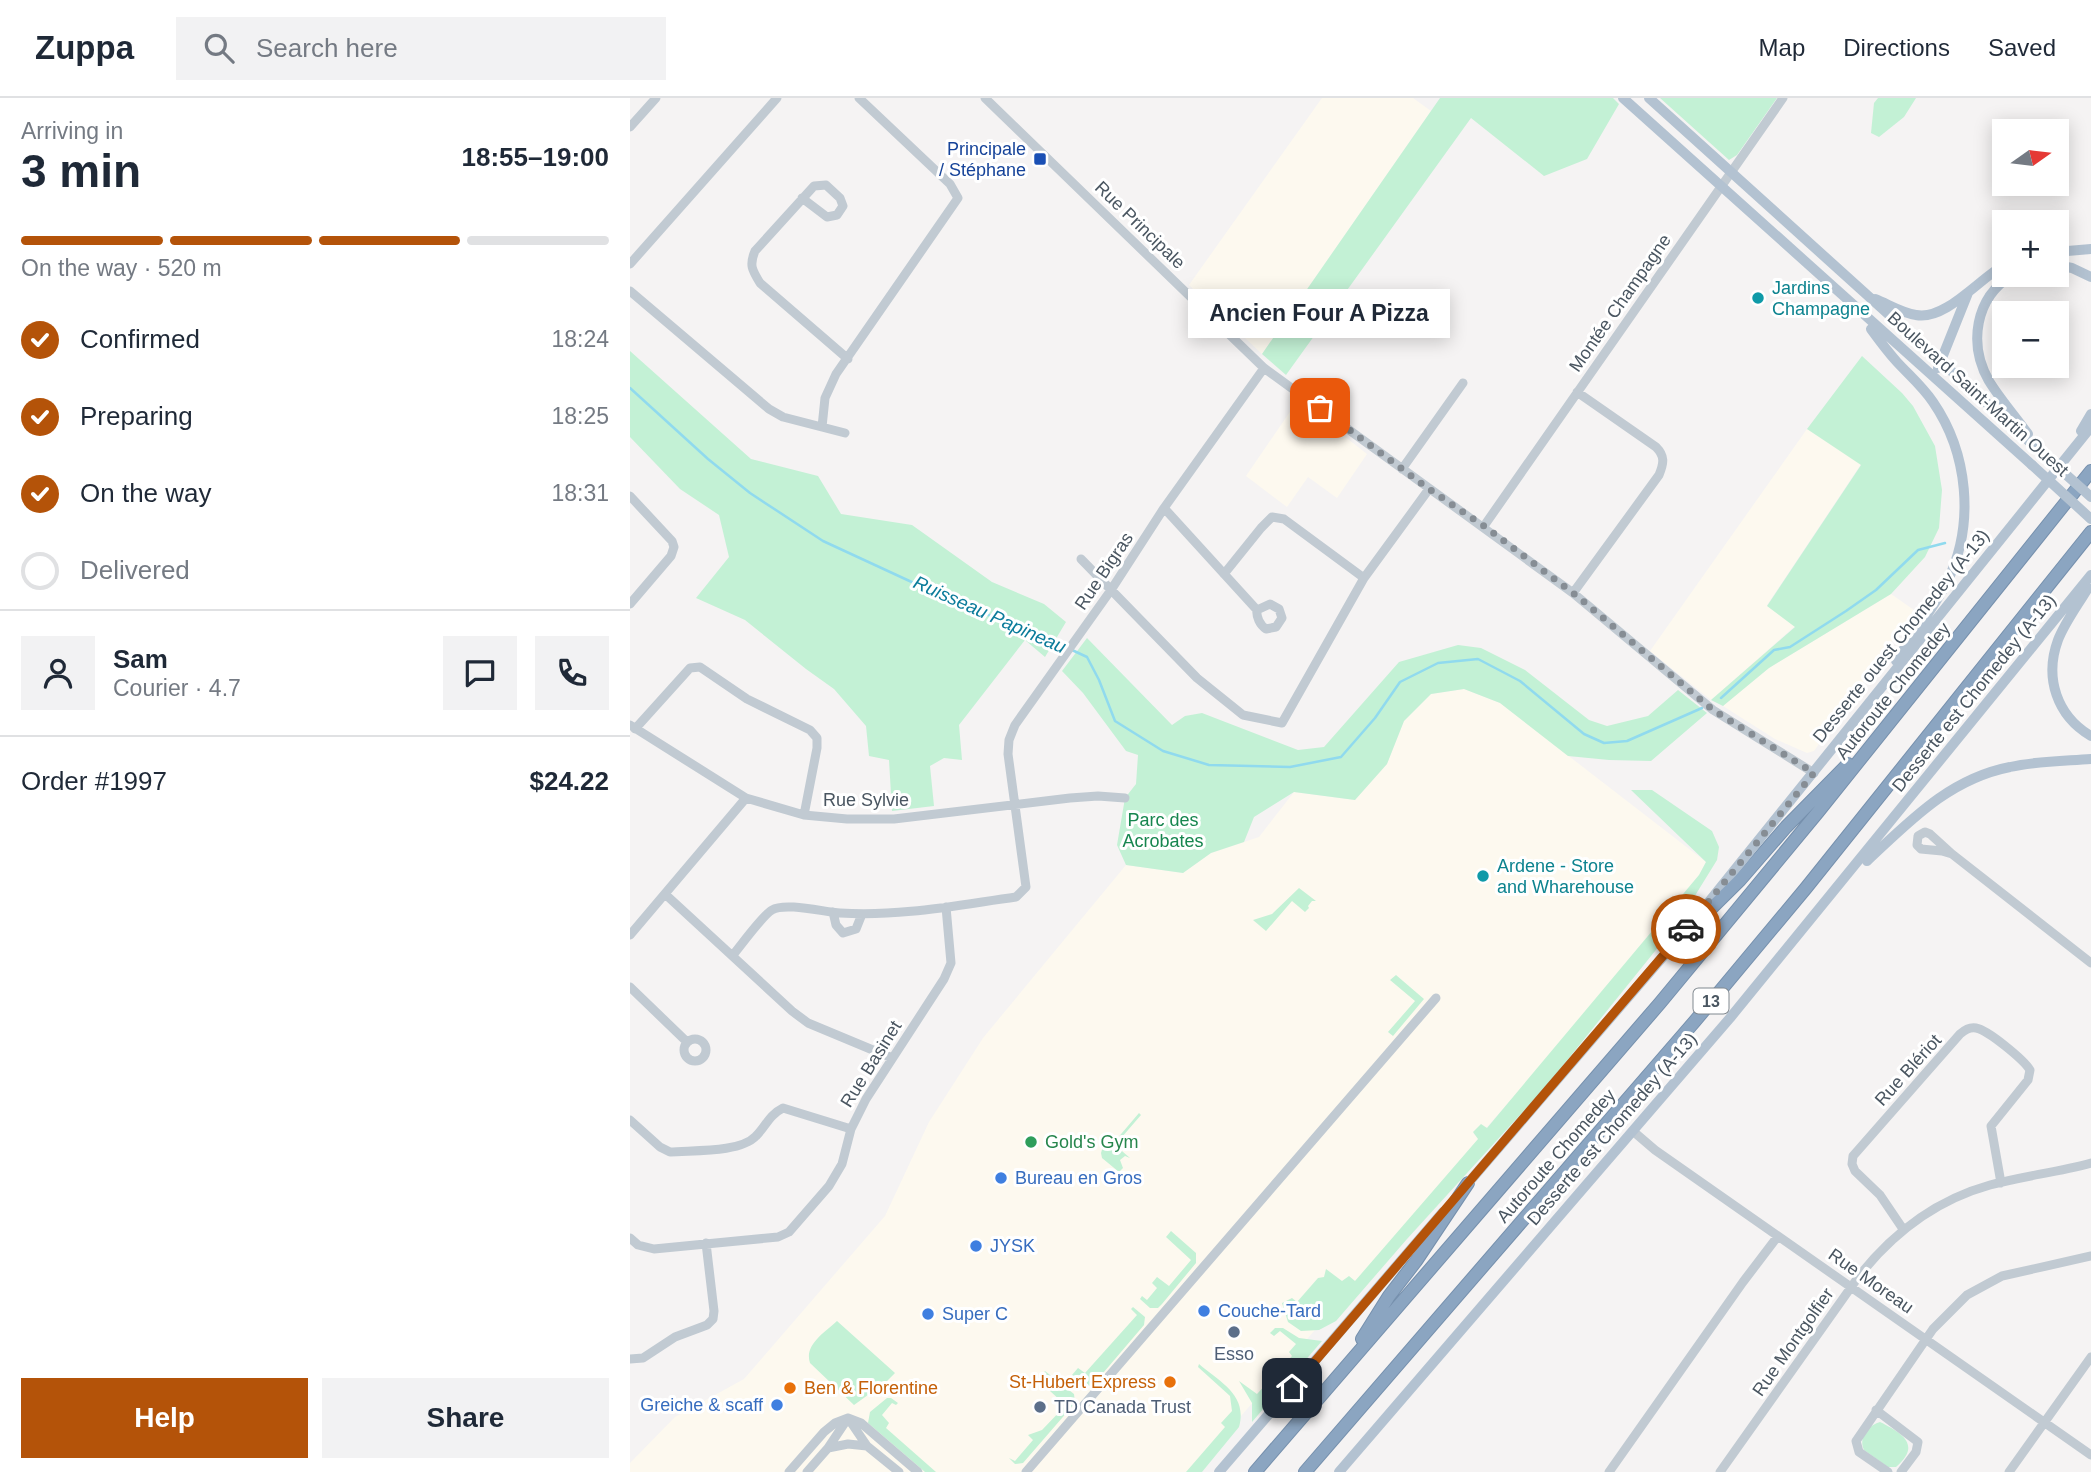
<!DOCTYPE html>
<html lang="en">
<head>
<meta charset="utf-8">
<style>
  body { margin:0; font-family:Helvetica,sans-serif; background:#f2f2f3; color:#1f2937; height:100vh; display:flex; flex-direction:column; font-size:26px; white-space:nowrap }
  * { box-sizing:border-box; margin:0 }
  p { font-size:23px; color:#747a83 }
  .icon { flex:none; width:38px; height:38px; fill:none; stroke:currentColor; stroke-width:2; stroke-linecap:round; stroke-linejoin:round }
  .map { position:relative; flex:1; overflow:hidden }
  .details { display:flex; flex-direction:column; background:#fff; width:630px }
  .details>* { flex:none }
  .needle { width:46px; rotate:76deg }
  .controls { position:absolute; left:1362px; top:21px; display:grid; gap:14px }
  .controls a { display:grid; place-items:center; width:77px; height:77px; border-radius:0px; background:#fff; box-shadow:0 4px 18px #0003; font-size:35px }
  .pin { position:absolute; display:grid; place-items:center; width:60px; height:60px; color:#fff; margin:-30px; border-radius:14px; box-shadow:0 4px 10px #0006 }
  .courier { position:absolute; display:grid; place-items:center; width:70px; height:70px; margin:-35px; border:5px solid #b45309; border-radius:50%; background:#fff; color:#222; box-shadow:0 2px 9px #0007 }
  .bubble { position:absolute; height:49px; border-radius:0px; background:#fff; box-shadow:0 4px 18px #0003; font-size:23px; font-weight:600; line-height:49px; text-align:center }
  .head em { font-style:normal; font-weight:600 }
  .head div { display:flex; flex-direction:column-reverse }
  .head { display:flex; align-items:center; justify-content:space-between; height:119px; padding:0 21px }
  h1 { font-size:46px; font-weight:600; line-height:52px }
  .bar { display:grid; grid-template-columns:repeat(4,1fr); gap:10px 7px; align-content:center; height:84px; padding:0 21px }
  .bar i { height:9px; border-radius:5px; background:#e0e1e3 }
  .bar .selected { background:#b45309 }
  .bar p { grid-column:span 4 }
  .line { display:flex; align-items:center; gap:18px; padding:0 21px; border-top:2px solid #e0e1e3 }
  .line div { flex:1 }
  .round { display:grid; place-items:center; flex:none; width:74px; height:74px; border-radius:0px; background:#f2f2f3 }
  ol { padding:0 21px; list-style:none }
  li { display:flex; align-items:center; gap:21px; height:77px }
  li p { margin-inline-start:auto }
  li .icon { padding:7px; border-radius:50%; background:#b45309; color:#fff; stroke-width:4 }
  li:last-child { color:#747a83 }
  li i { width:38px; height:38px; border:4px solid #e0e1e3; border-radius:50% }
  .primary-button { display:flex; gap:14px; margin-top:auto; padding:14px 21px }
  .primary-button a { flex:1; height:80px; border-radius:0px; background:#b45309; color:#fff; font-size:28px; font-weight:600; line-height:80px; text-align:center }
  .primary-button a+a { background:#f2f2f3; color:#1f2937 }
  header { display:flex; align-items:center; gap:42px; box-sizing:border-box; height:98px; padding:0 35px; background:#fff; border-bottom:2px solid #e0e1e3 }
  header strong { font-size:33px }
  nav { display:flex; gap:38px; margin-inline-start:auto; font-size:24px }
  .search { width:490px; height:63px; background:#f2f2f3; display:flex; align-items:center; gap:18px; box-sizing:border-box; padding:0 24px; border-radius:0px; color:#747a83; font-size:26px }
  main { display:flex; flex:1; min-height:0 }
  .map>svg:first-child { display:block }
  .commercial { fill:#fdf9ef }
  .green { fill:#c3f1d5 }
  .lines { fill:none; stroke-linecap:round; stroke-linejoin:round }
  .stream { stroke:#90daee; stroke-width:2.5 }
  .highway-casing { stroke:#7690ad; stroke-width:14 }
  .minor { stroke:#c1cad2; stroke-width:9 }
  .major { stroke:#b3c2d1; stroke-width:10 }
  .highway { stroke:#8ba5c1; stroke-width:12 }
  .major-bridge { stroke:#b3c2d1; stroke-width:10 }
  .done { stroke:#868d94; stroke-width:7; stroke-dasharray:0 12.6 }
  .route { stroke:#b45309; stroke-width:9 }
  .transit-dot { fill:#1a4fb4; stroke:#fff; stroke-width:2.5 }
  .culture-dot { fill:#0f9aa8; stroke:#fff; stroke-width:2.5 }
  .leisure-dot { fill:#2e9e5b; stroke:#fff; stroke-width:2.5 }
  .shop-dot { fill:#3f7fe0; stroke:#fff; stroke-width:2.5 }
  .service-dot { fill:#5c6f8a; stroke:#fff; stroke-width:2.5 }
  .food-dot { fill:#e8710a; stroke:#fff; stroke-width:2.5 }
  .labels { text-anchor:middle; stroke-width:6; stroke-linejoin:round; paint-order:stroke }
  .shield { fill:#fff; stroke:#808990; stroke-width:2 }
  .shield-label { font-size:16px; font-weight:bold; fill:#4a5661 }
  .transit-label { font-size:18px; fill:#164399; stroke:#fff; text-anchor:end }
  .street-label { font-size:18px; fill:#4a5661; stroke:#fff }
  .culture-label { font-size:18px; fill:#0d838f; stroke:#fff; text-anchor:start }
  .park-label { font-size:18px; fill:#17864f; stroke:#fff }
  .leisure-label { font-size:18px; fill:#27864d; stroke:#fff; text-anchor:start }
  .shop-label { font-size:18px; fill:#366cbe; stroke:#fff; text-anchor:start }
  .service-label { font-size:18px; fill:#4e5e75; stroke:#fff }
  .food-label { font-size:18px; fill:#c56008; stroke:#fff; text-anchor:end }
  .water-label { font-size:19px; font-style:italic; fill:#0c7c9b; stroke:#fff }
</style>
</head>
<body>
<header>
<strong>Zuppa</strong>
<div class="search"><svg class="icon" aria-label="search" viewBox="0 0 24 24"><circle cx="10" cy="10" r="6"/><path d="M15 15l6 6"/></svg>Search here</div>
<nav><a>Map</a><a>Directions</a><a>Saved</a></nav>
</header>
<main>
<section class="details">
<div class="head"><div><h1>3 min</h1><p>Arriving in</p></div><em>18:55–19:00</em></div>
<div class="bar"><i class="selected"></i><i class="selected"></i><i class="selected"></i><i></i><p>On the way · 520 m</p></div>
<ol>
<li><svg class="icon" aria-label="check" viewBox="0 0 24 24"><path d="M5 12l5 5 9-10"/></svg>Confirmed<p>18:24</p></li>
<li><svg class="icon" aria-label="check" viewBox="0 0 24 24"><path d="M5 12l5 5 9-10"/></svg>Preparing<p>18:25</p></li>
<li><svg class="icon" aria-label="check" viewBox="0 0 24 24"><path d="M5 12l5 5 9-10"/></svg>On the way<p>18:31</p></li>
<li><i></i>Delivered</li>
</ol>
<div class="line" style="height:126px"><a class="round"><svg class="icon" aria-label="person" viewBox="0 0 24 24"><circle cx="12" cy="8" r="4"/><path d="M4 21q1-7 8-7t8 7"/></svg></a><div><b>Sam</b><p>Courier · 4.7</p></div><a class="round"><svg class="icon" aria-label="chat" viewBox="0 0 24 24"><path d="M4 5h16v11H9l-5 4z"/></svg></a><a class="round"><svg class="icon" aria-label="phone" viewBox="0 0 24 24"><path d="M5 4h4l2 5-3 2q2 4 5 5l2-3 5 2v4C11 20 4 13 5 4z"/></svg></a></div>
<div class="line" style="height:91px"><div>Order #1997</div><b>$24.22</b></div>
<div class="primary-button"><a>Help</a><a>Share</a></div>
</section>
<div class="map">
<svg width="1461" height="1374" viewBox="0 0 1461 1374">
  <rect width="100%" height="100%" fill="#f5f3f3"/>
  <path class="commercial" d="M 692,0 L 783,0 L 801,13 L 632,256 L 559,187 Z
    M 668,302 L 737,356 L 707,400 L 678,379 L 657,409 L 616,378 Z
    M 1177,331 L 1231,366 L 1137,507 L 1165,528 L 1081,602 L 1020,553 Z
    M 1261,496 L 1284,512 L 1184,653 L 1177,655 L 1145,641 L 1093,608 L 1139,570 Z
    M 834,591 L 870,605 L 1076,764 L 1069,777 L 903,977 L 856,1030 L 843,1035 L 849,1041 L 563,1374 L 0,1374 L 0,1365 L 45,1319 L 114,1281 L 255,1118 L 299,1024 L 353,940 L 496,767 L 553,775 L 581,755 L 629,739 L 664,694 L 725,702 L 757,666 L 774,623 L 801,596 Z"/>
  <path class="green" d="M 810,0 L 983,0 L 989,6 L 957,61 L 914,78 L 841,20 L 656,277 L 632,256 Z
    M 1030,0 L 1147,0 L 1107,57 L 1099,62 Z
    M 1248,0 L 1286,0 L 1274,19 L 1249,39 L 1241,35 L 1244,5 Z
    M 0,253 L 121,361 L 188,378 L 211,416 L 282,427 L 362,484 L 414,506 L 436,524 L 415,559 L 395,542 L 329,627 L 332,662 L 314,660 L 300,668 L 304,708 L 262,713 L 259,662 L 239,658 L 236,628 L 204,591 L 176,571 L 115,522 L 66,500 L 99,459 L 89,417 L 50,391 L 0,339 Z
    M 1232,258 L 1272,295 L 1283,308 L 1305,348 L 1312,392 L 1309,430 L 1295,459 L 1261,496 L 1139,570 L 1093,608 L 1081,602 L 1165,529 L 1137,508 L 1231,367 L 1177,331 Z
    M 457,540 L 542,627 L 555,618 L 572,615 L 668,652 L 694,649 L 769,564 L 828,547 L 851,550 L 895,572 L 959,622 L 977,628 L 1018,618 L 1048,592 L 1077,615 L 1021,663 L 979,662 L 938,658 L 870,605 L 834,591 L 801,596 L 774,623 L 757,666 L 725,702 L 664,694 L 624,719 L 614,744 L 581,755 L 553,775 L 496,767 L 487,747 L 495,700 L 506,686 L 508,657 L 496,653 L 453,595 L 432,573 Z
    M 1001,692 L 1022,692 L 1082,733 L 1089,749 L 1087,762 L 1050,822 L 918,986 L 777,1141 L 706,1223 L 689,1232 L 671,1233 L 658,1224 L 652,1205 L 662,1200 L 667,1204 L 688,1180 L 694,1179 L 696,1171 L 712,1183 L 719,1178 L 725,1183 L 848,1041 L 843,1034 L 851,1026 L 857,1030 L 1069,777 L 1076,764 Z
    M 669,790 L 686,803 L 682,803 L 678,808 L 679,810 L 675,814 L 662,803 L 636,833 L 623,822 L 642,816 Z
    M 766,877 L 794,901 L 763,938 L 758,934 L 785,903 L 760,882 Z
    M 509,1015 L 511,1017 L 485,1047 L 500,1060 L 495,1058 L 490,1062 L 493,1070 L 489,1074 L 472,1060 L 471,1055 L 474,1045 L 480,1049 Z
    M 541,1133 L 566,1155 L 566,1165 L 532,1206 L 528,1210 L 520,1210 L 510,1201 L 512,1198 L 517,1202 L 527,1190 L 522,1185 L 527,1179 L 539,1188 L 561,1162 L 536,1139 Z
    M 503,1209 L 515,1219 L 514,1227 L 462,1288 L 451,1287 L 442,1277 L 448,1270 L 455,1275 L 507,1217 L 501,1211 Z
    M 207,1223 L 265,1275 L 256,1284 L 224,1307 L 180,1265 C 174,1247 194,1235 207,1223 Z
    M 645,1230 L 653,1230 L 669,1240 L 692,1243 L 622,1324 L 622,1305 L 609,1283 L 627,1296 L 662,1258 L 659,1254 L 666,1246 L 650,1233 L 644,1238 L 640,1235 Z
    M 569,1266 C 590,1284 618,1297 609,1329 L 572,1374 L 556,1374 L 595,1329 L 591,1325 L 602,1313 L 600,1298 L 568,1269 Z
    M 415,1273 L 444,1296 L 445,1305 L 393,1365 L 385,1366 L 379,1360 L 385,1363 L 403,1342 L 398,1337 L 412,1332 L 434,1309 L 432,1304 L 408,1282 L 410,1279 L 415,1281 L 416,1278 L 413,1276 Z
    M 257,1300 L 261,1300 L 268,1305 L 266,1307 L 262,1305 L 252,1317 L 259,1325 L 256,1330 L 306,1374 L 295,1374 L 238,1325 L 240,1314 Z
    M 1250,1324 C 1272,1335 1292,1347 1266,1369 L 1258,1369 L 1234,1352 C 1228,1340 1238,1327 1250,1324 Z"/>
  <g class="lines">
    <path class="stream" d="M 0,290 L 78,361 L 120,395 L 193,443 L 286,486 L 436,550
      M 442,552 L 457,559 L 469,582 L 485,623 L 533,653 L 579,667 L 660,669 L 711,659 L 745,620 L 770,584 L 808,565 L 848,561 L 890,583 L 954,636 L 974,645 L 997,643 L 1072,610
      M 1091,600 L 1144,552 L 1160,549 L 1216,513 L 1246,492 L 1288,452 L 1315,445"/>
    <g class="highway-casing">
      <path id="highway" d="M 1039,852 L 1110,782 L 1156,729 L 1218,666
        M 732,1241 L 759,1198 L 786,1163 L 838,1085
        M 625,1374 L 1030,905 L 1188,714 L 1461,373
        M 675,1374 L 1065,923 L 1176,790 L 1461,434"/>
    </g>
    <path class="minor" d="M 355,0 L 634,270 L 943,495 L 1083,612 L 1184,675
      M 0,29 L 26,0
      M 172,100 L 197,119 L 207,117 L 213,108 L 210,100 L 196,87 L 184,88 L 125,153 C 119,167 122,172 130,185 L 218,261
      M 0,166 L 147,0
      M 0,193 L 139,311 L 153,319 L 215,335
      M 192,329 L 195,300 L 206,276 L 328,100 L 320,86 L 229,0
      M 772,371 L 833,285
      M 0,398 L 42,443 L 44,449 L 41,458 L 0,506
      M 534,410 L 627,512 C 626,519 630,527 636,531 L 646,529 L 652,520 L 649,511 L 640,506 L 627,512
      M 854,428 L 1153,0
      M 451,461 L 567,580 L 613,617 L 652,625 L 734,480 L 799,391
      M 594,476 L 631,430 L 642,419 L 654,421 L 734,480
      M 943,495 L 1029,377 C 1034,365 1035,358 1026,349 L 947,294
      M 0,627 L 116,700 L 174,717 L 217,721 L 264,721 L 440,700 L 468,698 L 495,700
      M 5,631 L 60,570 L 70,569 L 117,601 L 180,632 L 187,640 L 187,650 L 174,717
      M 1322,756 L 1312,753 L 1291,751 L 1287,747 L 1288,738 L 1295,734 L 1300,736 L 1322,756 L 1461,865
      M 35,796 L 162,913 L 178,925 L 262,960
      M 203,814 L 206,827 L 213,835 L 226,831 L 232,816
      M 0,837 L 116,700
      M 103,857 C 112,846 132,818 142,812 C 155,804 194,814 210,815 C 269,819 328,807 386,799 L 396,789 L 378,656 L 379,642 L 385,627 L 481,492 L 534,410 L 634,270
      M 0,889 L 57,944
      M54 952a11 11 0 1 1 22 0a11 11 0 1 1-22 0Z
      M 0,1022 L 30,1049 L 40,1054 C 63,1052 110,1055 126,1038 C 136,1028 139,1017 153,1010 L 221,1031
      M 1004,1034 L 1025,1052 L 1461,1357
      M 1273,1131 L 1250,1097 L 1225,1073 L 1222,1066 L 1223,1058 L 1330,936 C 1335,932 1339,929 1346,930 C 1358,932 1394,962 1400,972 L 1398,982 L 1361,1028 L 1371,1085
      M 0,1140 L 8,1147 L 24,1151 L 148,1139 L 159,1134 L 199,1088 L 212,1066 L 221,1031 L 236,1001 L 314,881 L 321,865 L 316,809
      M 0,1261 L 13,1260 L 45,1239 L 77,1227 L 83,1221 L 84,1213 L 76,1145
      M 1246,1312 L 1288,1344 L 1286,1354 L 1271,1374
      M 218,1320 L 237,1348 L 269,1374
      M 198,1350 L 218,1346 L 237,1348
      M 159,1374 L 194,1334 L 205,1325 L 218,1320 L 231,1325 L 288,1374
      M 177,1374 L 198,1350 L 218,1320
      M 396,1374 L 806,900
      M 979,1374 L 1113,1184 L 1148,1138
      M 1090,1374 L 1229,1178 C 1263,1135 1306,1102 1360,1087 C 1394,1078 1428,1074 1461,1065
      M 1258,1374 L 1229,1354 L 1226,1343 L 1303,1231 L 1337,1197 L 1372,1178 L 1461,1158
      M 1379,1374 L 1461,1259"/>
    <path class="major" d="M 993,0 L 1402,367
      M 1019,0 L 1412,355
      M 1426,154 L 1461,151
      M 1426,167 L 1442,170 L 1461,179
      M 1382,177 C 1345,200 1338,246 1359,283 C 1370,301 1385,318 1398,336
      M 1245,201 C 1258,206 1272,215 1286,217 C 1315,223 1349,181 1374,167
      M 1241,231 C 1249,242 1258,254 1267,264 C 1279,277 1293,289 1303,304 C 1338,355 1345,425 1318,482 C 1304,510 1283,536 1266,563
      M 1308,270 L 1338,195
      M 1451,333 L 1461,316
      M 1458,490 C 1448,507 1435,524 1428,542 C 1414,580 1427,618 1461,638
      M 1237,763 C 1280,723 1319,681 1380,669 C 1406,663 1434,663 1461,661
      M 1070,815 L 1461,329
      M 833,1091 L 1044,846
      M 589,1374 L 813,1114
      M 709,1374 L 1100,920 L 1461,477"/>
    <use href="#highway" class="highway"/>
    <path class="major-bridge" d="M 1412,355 L 1461,399
      M 1402,367 L 1461,421"/>
  </g>
  <g class="lines">
    <path class="done" d="M 690,310 L 799,391 L 854,428 L 947,498 L 1083,612 L 1184,675 L 1056,831"/>
    <path class="route" d="M 662,1290 L 1056,831"/>
  </g>
  <rect class="transit-dot" x="403" y="54" width="14" height="14" rx="3.5"/>
  <g class="culture-dot">
    <circle cx="1128" cy="200" r="7"/>
    <circle cx="853" cy="778" r="7"/>
  </g>
  <circle class="leisure-dot" cx="401" cy="1044" r="7"/>
  <g class="shop-dot">
    <circle cx="371" cy="1080" r="7"/>
    <circle cx="346" cy="1148" r="7"/>
    <circle cx="574" cy="1213" r="7"/>
    <circle cx="298" cy="1216" r="7"/>
    <circle cx="147" cy="1307" r="7"/>
  </g>
  <g class="service-dot">
    <circle cx="604" cy="1234" r="7"/>
    <circle cx="410" cy="1309" r="7"/>
  </g>
  <g class="food-dot">
    <circle cx="540" cy="1284" r="7"/>
    <circle cx="160" cy="1290" r="7"/>
  </g>
  <g class="labels">
    <rect class="shield" x="1063.5" y="890.5" width="35" height="25" rx="5"/>
    <g class="shield-label">
      <text x="1081" y="909">13</text>
    </g>
    <g class="transit-label">
      <text x="396" y="57">Principale<tspan x="396" dy="21">/ Stéphane</tspan></text>
    </g>
    <g class="street-label">
      <text transform="translate(510 127) rotate(44)" y="6">Rue Principale</text>
      <text transform="translate(990 205) rotate(-55)" y="6">Montée Champagne</text>
      <text transform="translate(1348 296) rotate(42)" y="6">Boulevard Saint-Martin Ouest</text>
      <text transform="translate(474 473) rotate(-56)" y="6">Rue Bigras</text>
      <text transform="translate(1271 538) rotate(-51)" y="6">Desserte ouest Chomedey (A-13)</text>
      <text transform="translate(1263 593) rotate(-51)" y="6">Autoroute Chomedey</text>
      <text transform="translate(1344 595) rotate(-51)" y="6">Desserte est Chomedey (A-13)</text>
      <text x="236" y="708">Rue Sylvie</text>
      <text transform="translate(241 966) rotate(-58)" y="6">Rue Basinet</text>
      <text transform="translate(1278 972) rotate(-48)" y="6">Rue Blériot</text>
      <text transform="translate(982 1031) rotate(-49)" y="6">Desserte est Chomedey (A-13)</text>
      <text transform="translate(926 1058) rotate(-49)" y="6">Autoroute Chomedey</text>
      <text transform="translate(1241 1183) rotate(35)" y="6">Rue Moreau</text>
      <text transform="translate(1163 1244) rotate(-55)" y="6">Rue Montgolfier</text>
    </g>
    <g class="culture-label">
      <text x="1142" y="196">Jardins<tspan x="1142" dy="21">Champagne</tspan></text>
      <text x="867" y="774">Ardene - Store<tspan x="867" dy="21">and Wharehouse</tspan></text>
    </g>
    <g class="park-label">
      <text x="533" y="728">Parc des<tspan x="533" dy="21">Acrobates</tspan></text>
    </g>
    <g class="leisure-label">
      <text x="415" y="1050">Gold's Gym</text>
    </g>
    <g class="shop-label">
      <text x="385" y="1086">Bureau en Gros</text>
      <text x="360" y="1154">JYSK</text>
      <text x="588" y="1219">Couche-Tard</text>
      <text x="312" y="1222">Super C</text>
      <text x="133" y="1313" text-anchor="end">Greiche &amp; scaff</text>
    </g>
    <g class="service-label">
      <text x="604" y="1262">Esso</text>
      <text x="424" y="1315" text-anchor="start">TD Canada Trust</text>
    </g>
    <g class="food-label">
      <text x="526" y="1290">St-Hubert Express</text>
      <text x="174" y="1296" text-anchor="start">Ben &amp; Florentine</text>
    </g>
    <g class="water-label">
      <text transform="translate(360 516) rotate(24)" y="7">Ruisseau Papineau</text>
    </g>
  </g>
</svg>
<div class="controls">
<a><svg class="needle" viewBox="-14 -14 28 28"><path d="M0-13l5 13h-10z" fill="#e53935"/><path d="M0 13l5-13h-10z" fill="#747a83"/></svg></a>
<a>+</a>
<a>−</a>
</div>
<div class="pin" style="left:690px;top:310px;background:#ea580c"><svg class="icon" aria-label="bag" viewBox="0 0 24 24"><path d="M5 8h14l-1 12H6zM9 8a3 3 0 0 1 6 0"/></svg></div>
<div class="pin" style="left:662px;top:1290px;background:#1f2937"><svg class="icon" aria-label="home" viewBox="0 0 24 24"><path d="M3 11l9-7 9 7M6 9v11h12V9"/></svg></div>
<div class="courier" style="left:1056px;top:831px"><svg class="icon" aria-label="car" viewBox="0 0 24 24"><path d="M5 17H2v-5l4-1 3-4h7l3 4 3 1v5h-3M9 17h6M6 11h13"/><circle cx="7" cy="17" r="2"/><circle cx="17" cy="17" r="2"/></svg></div>
<div class="bubble" style="left:558px;top:191px;width:262px">Ancien Four A Pizza</div>
</div>
</main>
</body>
</html>
